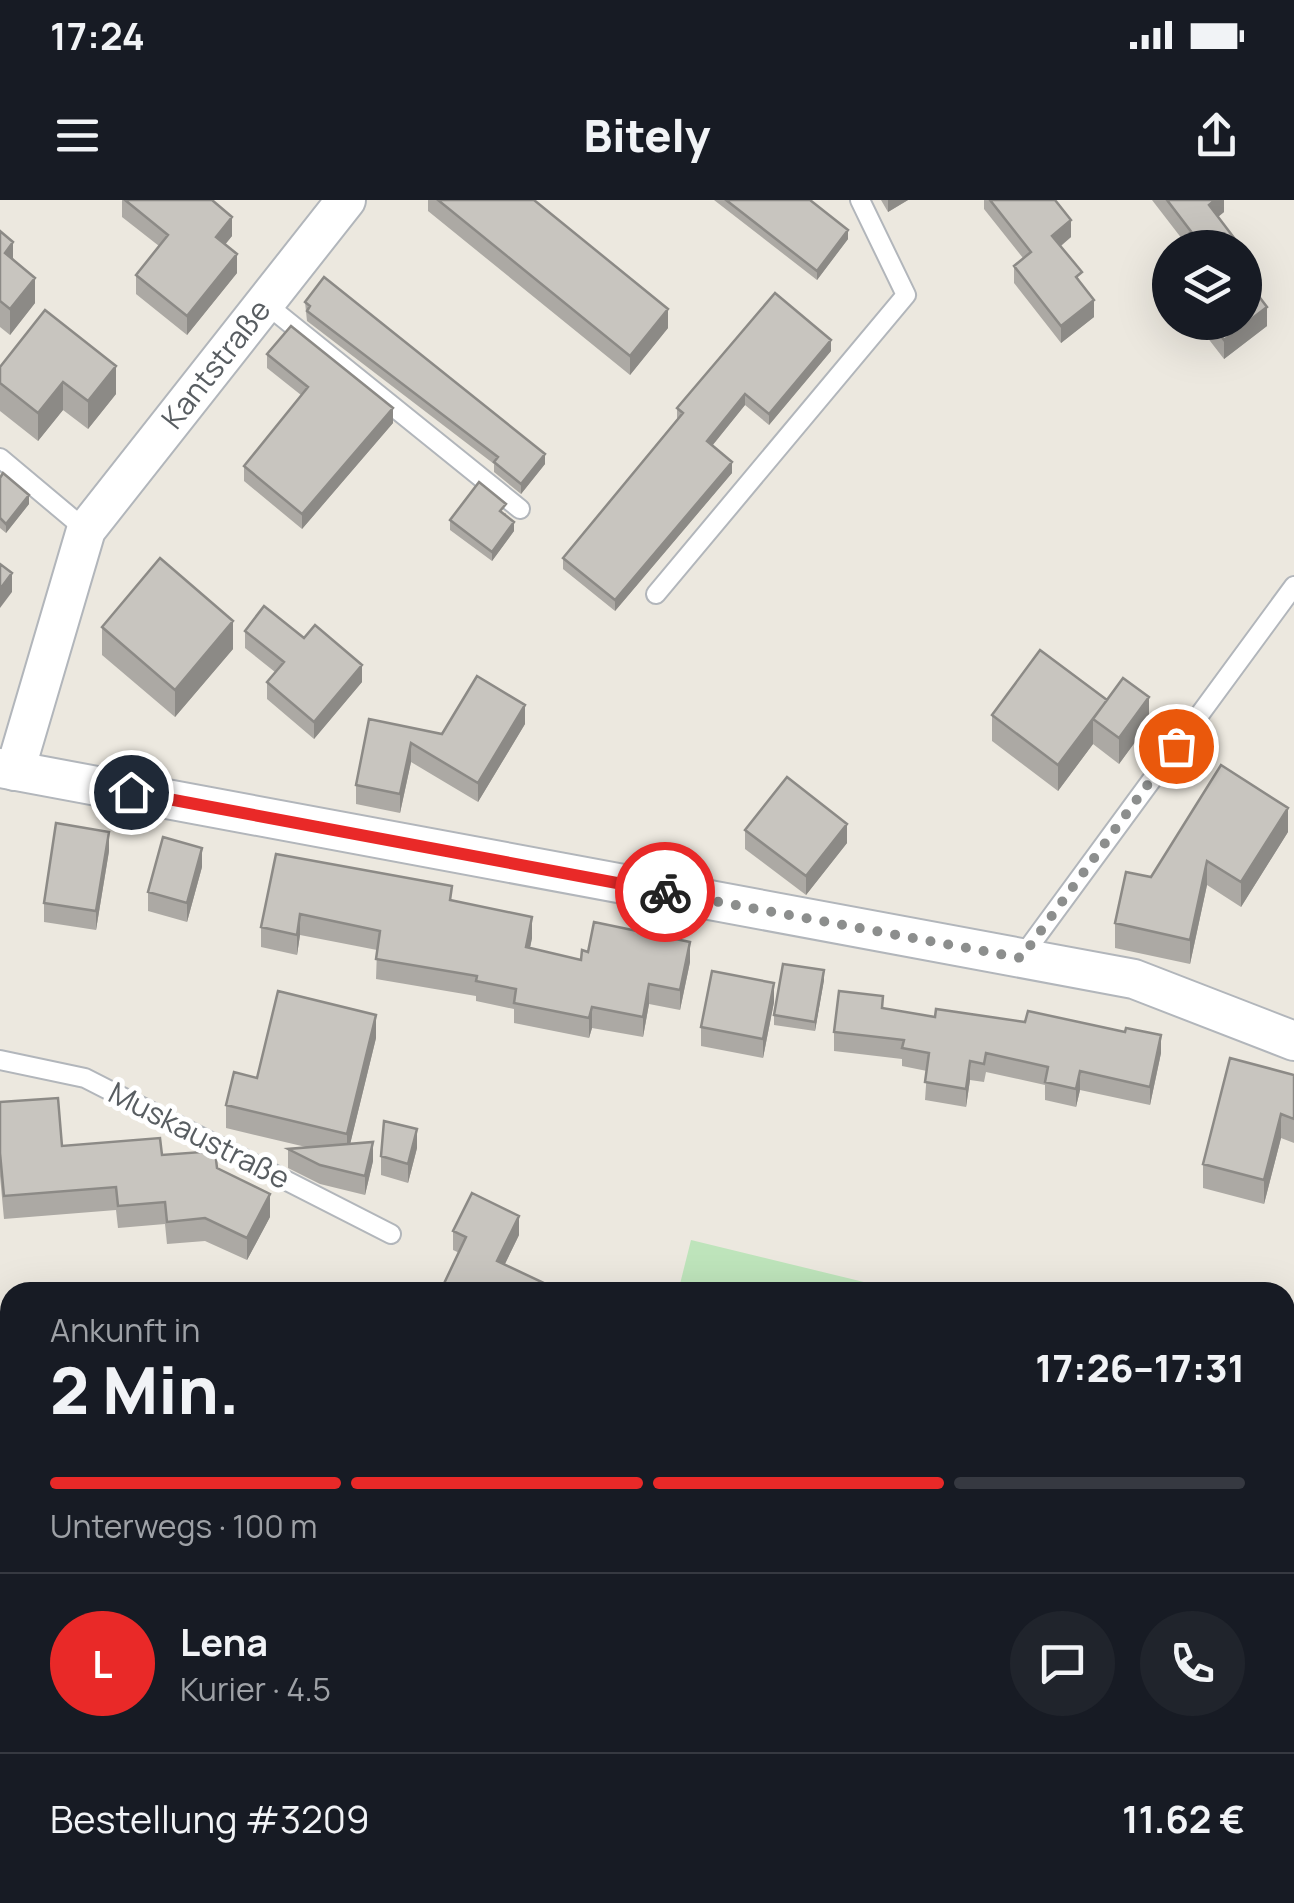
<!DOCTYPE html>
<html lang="de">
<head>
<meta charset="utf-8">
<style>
  body { margin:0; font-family:Manrope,sans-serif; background:#20242c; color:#f1f3f6; height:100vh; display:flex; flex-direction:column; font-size:38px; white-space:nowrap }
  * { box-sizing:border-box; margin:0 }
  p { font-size:32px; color:#9ea1a6 }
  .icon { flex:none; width:55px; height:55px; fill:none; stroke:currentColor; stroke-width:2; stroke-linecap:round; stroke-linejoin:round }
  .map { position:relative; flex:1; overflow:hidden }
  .sheet { position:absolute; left:0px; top:1082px; width:1295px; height:622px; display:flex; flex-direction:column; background:#171b24; border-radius:30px 30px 0 0; box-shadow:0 10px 40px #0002 }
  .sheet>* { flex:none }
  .controls { position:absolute; left:1152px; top:30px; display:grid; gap:20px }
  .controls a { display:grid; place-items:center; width:110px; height:110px; border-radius:50%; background:#171b24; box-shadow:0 10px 40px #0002; font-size:50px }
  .pin { position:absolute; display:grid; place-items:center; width:85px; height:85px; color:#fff; margin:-42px; border:5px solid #fff; border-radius:50%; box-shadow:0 2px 10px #0007 }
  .courier { position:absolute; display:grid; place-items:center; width:100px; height:100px; margin:-50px; border:8px solid #e92928; border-radius:50%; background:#fff; color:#222; box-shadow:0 2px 12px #0007 }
  .head em { font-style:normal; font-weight:800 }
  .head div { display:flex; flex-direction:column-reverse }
  .head { display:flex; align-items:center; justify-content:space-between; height:170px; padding:0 50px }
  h1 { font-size:65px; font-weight:800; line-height:75px }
  .bar { display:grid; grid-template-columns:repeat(4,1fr); gap:15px 10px; align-content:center; height:120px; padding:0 50px }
  .bar i { height:12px; border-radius:8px; background:#363941 }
  .bar .on { background:#e92928 }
  .bar p { grid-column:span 4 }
  .line { display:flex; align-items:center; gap:25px; padding:0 50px; border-top:2px solid #363941 }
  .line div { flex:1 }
  .round { display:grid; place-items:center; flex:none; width:105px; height:105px; border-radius:52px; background:#20242c }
  .status { display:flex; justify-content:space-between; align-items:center; height:70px; padding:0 50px; background:#171b24; direction:ltr }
  .status svg { height:28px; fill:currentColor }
  header { display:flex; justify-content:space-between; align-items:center; height:130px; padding:0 50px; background:#171b24; font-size:45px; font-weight:800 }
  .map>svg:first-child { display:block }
  .green { fill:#bee4bb }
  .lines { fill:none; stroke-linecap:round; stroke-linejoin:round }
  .service-casing { stroke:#b2b6bb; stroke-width:22 }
  .minor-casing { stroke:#b2b6bb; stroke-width:42 }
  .service { stroke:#fff; stroke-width:18 }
  .minor { stroke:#fff; stroke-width:38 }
  .wall { fill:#aca9a4 }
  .shaded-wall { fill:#8c8a86 }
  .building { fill:#c8c5bf; stroke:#8c8a86; stroke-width:2.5 }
  .done { stroke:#8c8e8d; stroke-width:10; stroke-dasharray:0 18 }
  .route { stroke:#e92928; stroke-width:12 }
  .labels { text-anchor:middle; stroke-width:10; stroke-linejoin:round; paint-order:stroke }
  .street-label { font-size:30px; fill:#585d61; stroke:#fff }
</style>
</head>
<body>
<div class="status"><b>17:24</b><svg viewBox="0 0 49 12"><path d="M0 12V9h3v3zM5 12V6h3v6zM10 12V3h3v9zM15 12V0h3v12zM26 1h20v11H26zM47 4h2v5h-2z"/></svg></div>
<header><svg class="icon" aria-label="menu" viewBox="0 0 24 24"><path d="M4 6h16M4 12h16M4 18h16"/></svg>Bitely<svg class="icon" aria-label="share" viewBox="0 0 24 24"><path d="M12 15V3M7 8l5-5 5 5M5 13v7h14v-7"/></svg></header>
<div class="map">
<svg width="1294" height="1703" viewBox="0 0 1294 1703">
  <rect width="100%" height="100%" fill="#ece8df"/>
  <path class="green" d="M 691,1040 L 905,1092 L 678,1092 Z
    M 1285,1186 L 1294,1188 L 1294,1525 L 1285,1546 Z
    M 0,1339 L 10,1417 L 10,1695 L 1221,1695 L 1218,1703 L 0,1703 Z"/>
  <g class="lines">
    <g class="service-casing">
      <path id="service" d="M 266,104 L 520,309
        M 0,258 L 86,330
        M 656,394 L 906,95 L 860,0
        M 1021,758 L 1294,386
        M 0,860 L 85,878 L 391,1034"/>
    </g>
    <g class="minor-casing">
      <g id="minor">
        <path d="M 0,568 L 1134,779 L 1294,841"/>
        <path id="s1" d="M 15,571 L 86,330 L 346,0"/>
      </g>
    </g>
    <use href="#service" class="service"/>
    <use href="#minor" class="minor"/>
  </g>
  <path class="wall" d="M 122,0 L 212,0 L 232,36 L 225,44 L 237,73 L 187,135 L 136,94 L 136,75 L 159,46 L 122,17 Z
    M 428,0 L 534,0 L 668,128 L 630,175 L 428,11 Z
    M 714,0 L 810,0 L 848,39 L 817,80 Z
    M 881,0 L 908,0 L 888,12 Z
    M 984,0 L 1055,0 L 1071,37 L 1061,46 L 1082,85 L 1094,117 L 1061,143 L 1014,83 L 1014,66 L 1023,58 L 984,9 Z
    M 1152,0 L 1224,0 L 1224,12 L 1218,17 L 1241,48 L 1189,48 Z
    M 0,31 L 35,103 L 10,135 L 0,127 Z
    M 305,102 L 545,264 L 521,294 L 494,272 L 494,264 L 307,121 Z
    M 1200,122 L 1245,122 L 1267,126 L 1224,159 L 1200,128 Z
    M 831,151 L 769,225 L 745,205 L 712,246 L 732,273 L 615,411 L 563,369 L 563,358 L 677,219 L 677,208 Z
    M 267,154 L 393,223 L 302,329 L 244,281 L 244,266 L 301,195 L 267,168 Z
    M 0,167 L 116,194 L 88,229 L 63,210 L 38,241 L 0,211 Z
    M 0,278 L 29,304 L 6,333 L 0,328 Z
    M 506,313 L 505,315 L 514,331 L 492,361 L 450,330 L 450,320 Z
    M 102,427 L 233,449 L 175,517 L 102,455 Z
    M 245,431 L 304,438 L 362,482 L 314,539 L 267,499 L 267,482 L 275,472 L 245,448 Z
    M 1107,500 L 1149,523 L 1119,564 L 1093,544 L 1058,591 L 992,541 L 992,515 Z
    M 369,519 L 442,534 L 525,524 L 478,602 L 411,562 L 400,613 L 356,604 L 356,585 Z
    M 745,630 L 847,643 L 806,695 L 745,649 Z
    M 1288,632 L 1241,707 L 1207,685 L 1190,764 L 1115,748 L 1115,723 L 1151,677 Z
    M 109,651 L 96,730 L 44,722 L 44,703 Z
    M 276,654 L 452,700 L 532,738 L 530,748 L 581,760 L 690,762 L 680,810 L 649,804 L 643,837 L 592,828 L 589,838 L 514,823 L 514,809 L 476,801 L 476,796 L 376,779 L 377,750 L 300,735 L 297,755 L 261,747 L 261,727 Z
    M 202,667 L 187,722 L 148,711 L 148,692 Z
    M 824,780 L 815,831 L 774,825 L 774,815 Z
    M 774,802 L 763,858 L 701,846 L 701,827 Z
    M 883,808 L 1161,853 L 1150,905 L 1080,890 L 1076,907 L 1045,900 L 1045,885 L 986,872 L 984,882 L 970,880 L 966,907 L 925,900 L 927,871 L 902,866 L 902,859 L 834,851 L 834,832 Z
    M 376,838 L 350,944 L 373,961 L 365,995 L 320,984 L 288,968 L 288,949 L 306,947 L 226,928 L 226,905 L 257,878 Z
    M 1294,875 L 1294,943 L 1281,938 L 1264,1004 L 1203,988 L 1203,964 Z
    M 0,902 L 62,946 L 162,955 L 217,968 L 270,1017 L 247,1060 L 205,1041 L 167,1044 L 165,1024 L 118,1028 L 116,1010 L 4,1019 L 0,976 Z
    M 417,948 L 408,983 L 381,975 L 381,956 Z
    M 453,1031 L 519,1035 L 505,1064 L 544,1092 L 453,1050 Z"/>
  <path class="shaded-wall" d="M 888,0 L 908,0 L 888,12 Z
    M 1215,0 L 1224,0 L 1224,12 L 1209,24 L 1209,5 Z
    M 232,17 L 232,36 L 216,56 L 216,37 Z
    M 1071,20 L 1071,37 L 1052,53 L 1052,36 Z
    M 848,30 L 848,39 L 817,80 L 817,71 Z
    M 13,42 L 13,68 L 5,53 Z
    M 237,54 L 237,73 L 187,135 L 187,116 Z
    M 35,78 L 35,103 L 10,135 L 10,109 Z
    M 1094,100 L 1094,117 L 1061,143 L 1061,126 Z
    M 1267,107 L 1267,126 L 1224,159 L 1224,140 Z
    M 668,109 L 668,128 L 630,175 L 630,156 Z
    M 831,140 L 831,151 L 769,225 L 769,214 Z
    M 116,166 L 116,194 L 88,229 L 88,201 Z
    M 63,182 L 63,210 L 38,241 L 38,213 Z
    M 745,194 L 745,205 L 707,252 L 707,241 Z
    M 393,208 L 393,223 L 302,329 L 302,314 Z
    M 545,254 L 545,264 L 521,294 L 521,284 Z
    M 732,262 L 732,273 L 615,411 L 615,400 Z
    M 29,295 L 29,304 L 6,333 L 6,324 Z
    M 514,322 L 514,331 L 492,361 L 492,352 Z
    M 12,373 L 12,392 L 0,408 L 0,389 Z
    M 233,421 L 233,449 L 175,517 L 175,490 Z
    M 362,465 L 362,482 L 314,539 L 314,522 Z
    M 1149,497 L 1149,523 L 1119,564 L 1119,538 Z
    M 1107,500 L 1093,519 L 1093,544 L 1058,591 L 1058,565 Z
    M 525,505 L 525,524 L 478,602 L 478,583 Z
    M 411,543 L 411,562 L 400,613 L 400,594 Z
    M 1288,608 L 1288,632 L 1241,707 L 1241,682 Z
    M 847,624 L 847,643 L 806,695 L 806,676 Z
    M 109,632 L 109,651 L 96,730 L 96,711 Z
    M 202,648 L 202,667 L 187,722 L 187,703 Z
    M 1207,661 L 1207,685 L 1190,764 L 1190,740 Z
    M 300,714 L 300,735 L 297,755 L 297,735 Z
    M 532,717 L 532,738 L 526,767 L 526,747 Z
    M 690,742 L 690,762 L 680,810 L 680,790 Z
    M 824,770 L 824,780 L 815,831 L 815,822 Z
    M 774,783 L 774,802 L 763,858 L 763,839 Z
    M 649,784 L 649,804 L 643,837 L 643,817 Z
    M 592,807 L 592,828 L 589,838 L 589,818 Z
    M 376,815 L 376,838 L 347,957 L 347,934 Z
    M 1161,835 L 1161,853 L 1150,905 L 1150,887 Z
    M 970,861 L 970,880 L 966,907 L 966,889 Z
    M 1080,871 L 1080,890 L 1076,907 L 1076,889 Z
    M 1281,914 L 1281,938 L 1264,1004 L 1264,980 Z
    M 417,929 L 417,948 L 408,983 L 408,964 Z
    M 373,942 L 373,961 L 365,995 L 365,976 Z
    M 270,994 L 270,1017 L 247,1060 L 247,1038 Z
    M 519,1016 L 519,1035 L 497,1080 L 497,1061 Z"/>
  <path class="building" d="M 125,0 L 212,0 L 232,17 L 216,37 L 237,54 L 187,116 L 136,75 L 168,35 Z
    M 438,0 L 534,0 L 668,109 L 630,156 Z
    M 726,0 L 810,0 L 848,30 L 817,71 Z
    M 990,0 L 1055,0 L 1071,20 L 1052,36 L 1082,72 L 1076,77 L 1094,100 L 1061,126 L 1014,66 L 1031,52 Z
    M 1167,0 L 1215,0 L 1209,5 L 1241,47 L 1193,48 L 1199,42 Z
    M 0,31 L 13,42 L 5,53 L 35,78 L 10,109 L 0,101 Z
    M 324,77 L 545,254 L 521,284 L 494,262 L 498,257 L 307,111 L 310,106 L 305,102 Z
    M 1245,78 L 1267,107 L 1224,140 L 1210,122 L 1245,122 Z
    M 775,93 L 831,140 L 769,214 L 745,194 L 707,241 L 732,262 L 615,400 L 563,358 L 683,213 L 677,208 Z
    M 45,110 L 116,166 L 88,201 L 63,182 L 38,213 L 0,183 L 0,167 Z
    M 291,126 L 393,208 L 302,314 L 244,266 L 308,187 L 267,154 Z
    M 3,273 L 29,295 L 6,324 L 0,318 L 0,278 Z
    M 479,282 L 506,304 L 500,311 L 514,322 L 492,352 L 450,320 Z
    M 160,358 L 233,421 L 175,490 L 102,427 Z
    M 0,364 L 12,373 L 0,389 Z
    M 264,406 L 304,438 L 315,425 L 362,465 L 314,522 L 267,482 L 284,462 L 245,431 Z
    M 1040,450 L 1107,500 L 1058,565 L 992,515 Z
    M 477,476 L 525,505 L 478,583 L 411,543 L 400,594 L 356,585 L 369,519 L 442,534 Z
    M 1123,478 L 1149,497 L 1119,538 L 1093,519 Z
    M 1221,565 L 1288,608 L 1241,682 L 1207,661 L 1190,740 L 1115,723 L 1126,672 L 1151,677 Z
    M 787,577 L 847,624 L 806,676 L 745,630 Z
    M 56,623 L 109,632 L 96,711 L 44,703 Z
    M 163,637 L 202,648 L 187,703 L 148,692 Z
    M 276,654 L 452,686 L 450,700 L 532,717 L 526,747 L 581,760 L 582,750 L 588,752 L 594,722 L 690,742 L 680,790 L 649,784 L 643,817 L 592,807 L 589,818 L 514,803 L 516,789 L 476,781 L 477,776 L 376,759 L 380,731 L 300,714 L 297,735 L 261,727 Z
    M 783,764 L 824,770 L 815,822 L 774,815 Z
    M 712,771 L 774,783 L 763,839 L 701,827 Z
    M 278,791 L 376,815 L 347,934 L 226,905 L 234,872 L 257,878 Z
    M 839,791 L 883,796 L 882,808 L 935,817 L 936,809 L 1025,822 L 1028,811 L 1125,832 L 1126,828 L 1161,835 L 1150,887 L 1080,871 L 1076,889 L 1045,882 L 1048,867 L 986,853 L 984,864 L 970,861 L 966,889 L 925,882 L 929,853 L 902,848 L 904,840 L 834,832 Z
    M 1230,858 L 1294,875 L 1294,919 L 1281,914 L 1264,980 L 1203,964 Z
    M 58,898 L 62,946 L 160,938 L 162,955 L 215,951 L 217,968 L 270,994 L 247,1038 L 205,1018 L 167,1022 L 165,1002 L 118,1006 L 116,987 L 4,996 L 0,953 L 0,902 Z
    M 384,921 L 417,929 L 408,964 L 381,956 Z
    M 373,942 L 365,976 L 320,965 L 288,949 Z
    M 472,993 L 519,1016 L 497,1061 L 544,1083 L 539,1092 L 440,1092 L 466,1037 L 453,1031 Z"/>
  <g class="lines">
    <path class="done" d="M 665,692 L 1021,758 L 1176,546"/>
    <path class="route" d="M 131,592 L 665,692"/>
  </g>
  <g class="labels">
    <g class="street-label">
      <text dy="10" stroke="none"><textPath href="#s1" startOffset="462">Kantstraße</textPath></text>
      <text transform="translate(199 936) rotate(27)" y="10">Muskaustraße</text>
    </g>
  </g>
</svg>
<div class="controls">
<a><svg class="icon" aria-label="layers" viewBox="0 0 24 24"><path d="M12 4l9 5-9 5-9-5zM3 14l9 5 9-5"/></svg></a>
</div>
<div class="pin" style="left:1176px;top:546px;background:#ea580c"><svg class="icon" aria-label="bag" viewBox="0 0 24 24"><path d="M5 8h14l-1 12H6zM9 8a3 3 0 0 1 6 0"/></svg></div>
<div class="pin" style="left:131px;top:592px;background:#1f2937"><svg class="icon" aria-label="home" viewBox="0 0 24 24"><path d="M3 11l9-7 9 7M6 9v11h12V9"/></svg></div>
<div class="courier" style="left:665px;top:692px"><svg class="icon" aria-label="bike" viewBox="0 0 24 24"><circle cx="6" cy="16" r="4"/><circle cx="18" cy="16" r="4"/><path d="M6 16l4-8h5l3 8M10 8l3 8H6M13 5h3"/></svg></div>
<section class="sheet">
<div class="head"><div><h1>2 Min.</h1><p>Ankunft in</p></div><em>17:26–17:31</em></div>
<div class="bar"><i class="on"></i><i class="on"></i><i class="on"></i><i></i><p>Unterwegs · 100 m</p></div>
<div class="line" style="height:180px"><b class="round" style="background:#e92928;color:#fff">L</b><div><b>Lena</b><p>Kurier · 4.5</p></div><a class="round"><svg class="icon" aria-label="chat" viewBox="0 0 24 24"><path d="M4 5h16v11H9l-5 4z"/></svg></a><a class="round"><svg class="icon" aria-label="phone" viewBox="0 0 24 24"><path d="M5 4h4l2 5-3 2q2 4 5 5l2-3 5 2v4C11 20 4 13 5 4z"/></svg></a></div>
<div class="line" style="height:130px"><div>Bestellung #3209</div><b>11.62 €</b></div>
</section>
</div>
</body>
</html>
